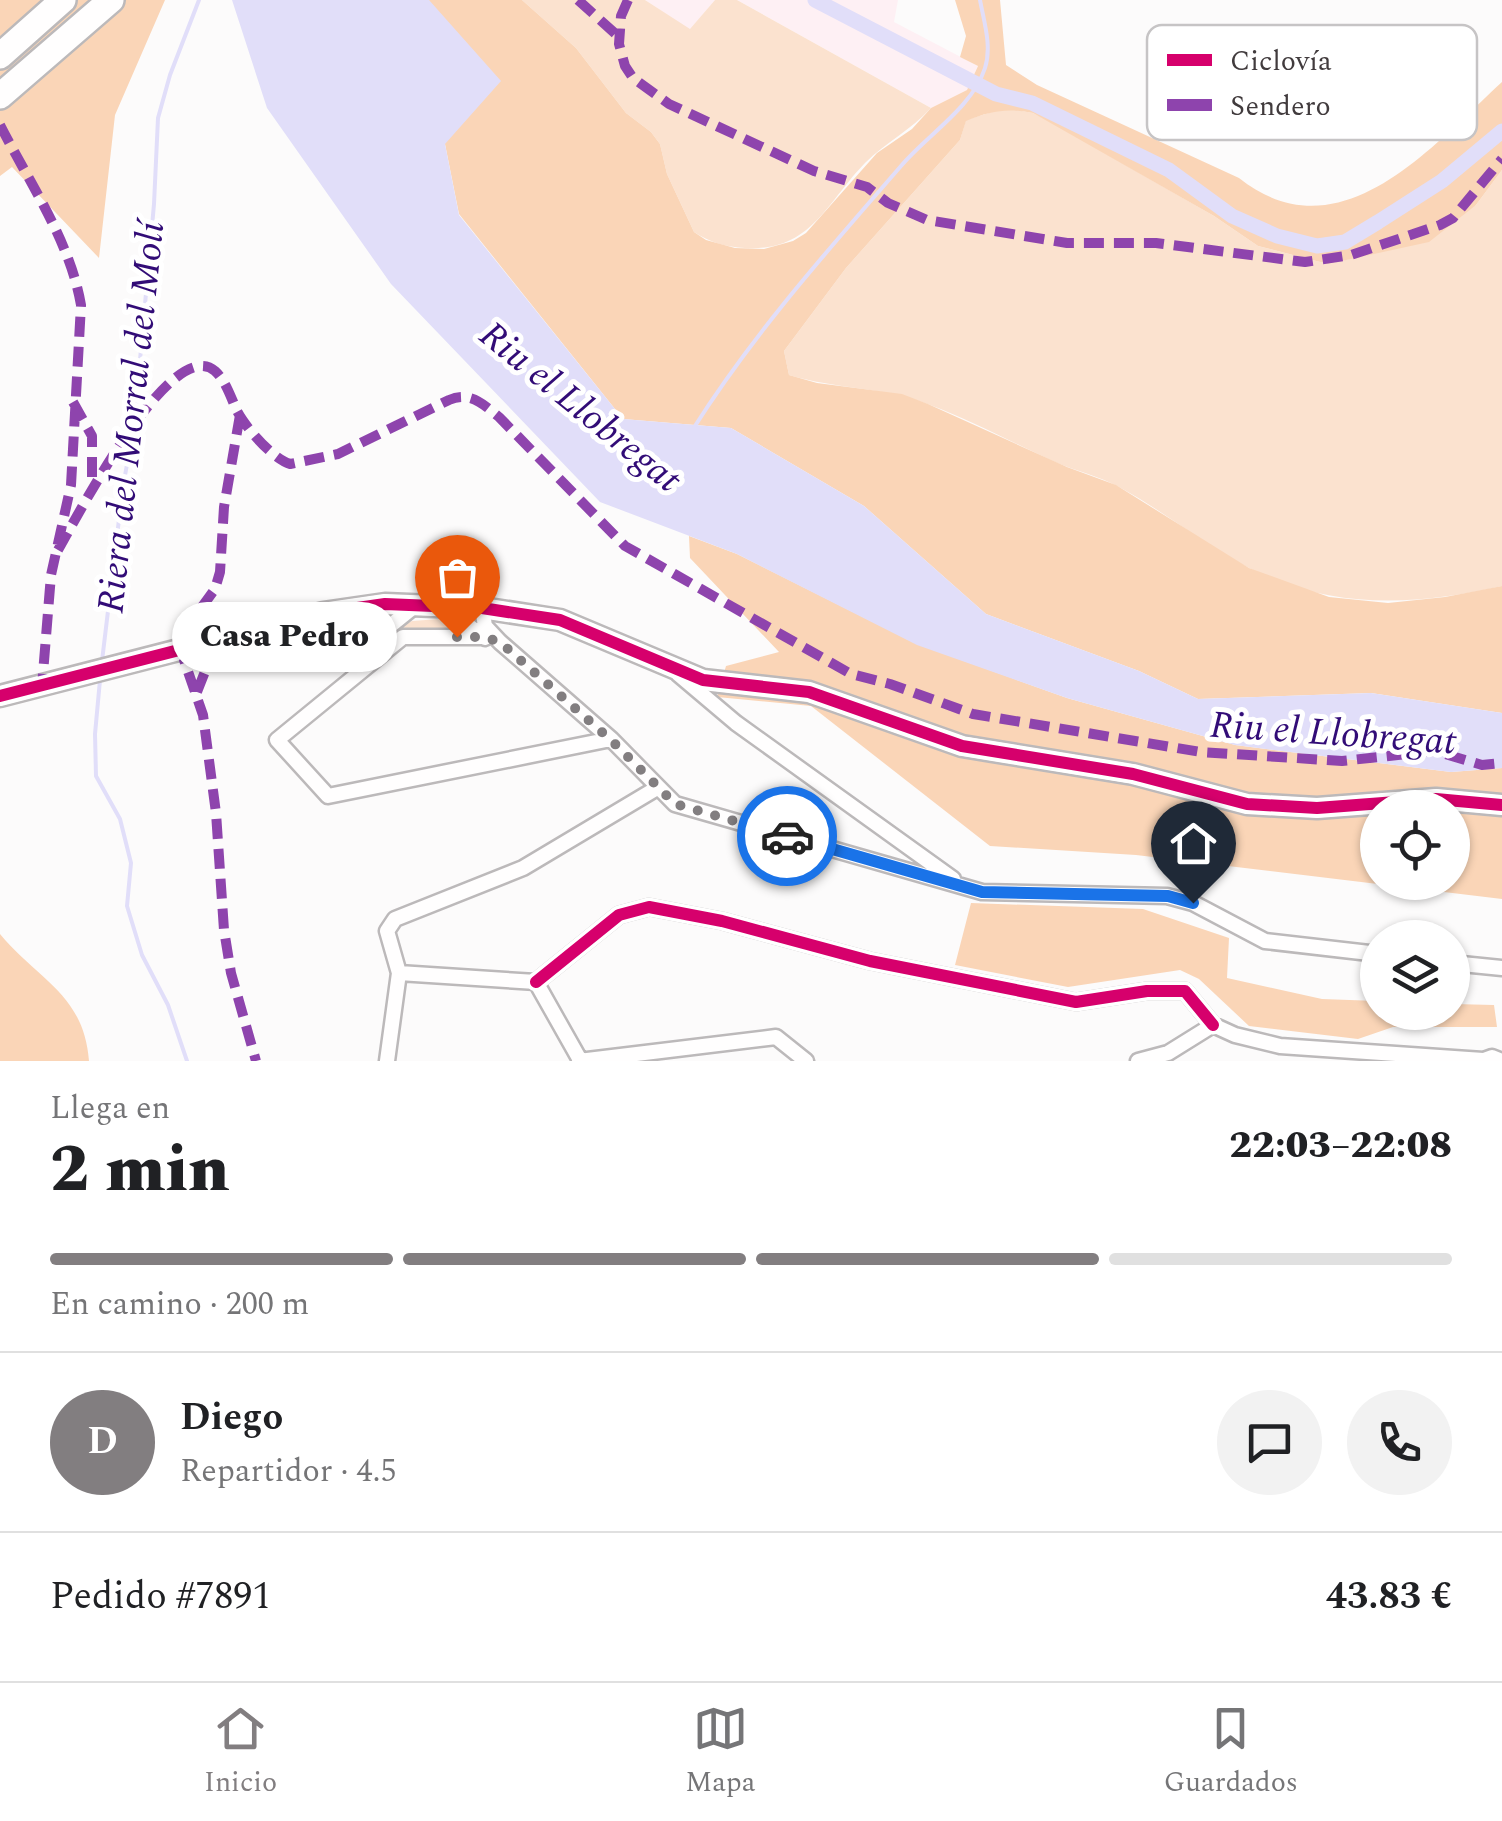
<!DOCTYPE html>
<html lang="es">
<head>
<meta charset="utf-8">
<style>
  body { margin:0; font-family:Spectral,serif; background:#f2f2f2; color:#202124; height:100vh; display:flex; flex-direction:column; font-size:38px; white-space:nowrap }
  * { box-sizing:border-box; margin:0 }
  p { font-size:32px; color:#757577 }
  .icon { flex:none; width:55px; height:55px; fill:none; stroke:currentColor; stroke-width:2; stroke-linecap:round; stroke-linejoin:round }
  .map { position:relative; height:1061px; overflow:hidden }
  .details { display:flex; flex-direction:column; background:#fff; flex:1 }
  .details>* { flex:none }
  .buttons { position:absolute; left:1360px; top:790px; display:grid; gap:20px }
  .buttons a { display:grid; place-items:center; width:110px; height:110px; border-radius:50%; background:#fff; box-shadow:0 2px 8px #0004; font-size:50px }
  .pin { position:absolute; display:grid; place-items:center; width:85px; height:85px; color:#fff; margin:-102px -42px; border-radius:50% 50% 50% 0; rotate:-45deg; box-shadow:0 0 10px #0007 }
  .pin .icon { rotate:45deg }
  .courier { position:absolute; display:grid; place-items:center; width:100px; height:100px; margin:-50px; border:8px solid #1a73e8; border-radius:50%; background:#fff; color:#222; box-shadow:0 2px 12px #0007 }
  .bubble { position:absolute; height:70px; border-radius:35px; background:#fff; box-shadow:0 2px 8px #0004; font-size:32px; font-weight:800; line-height:70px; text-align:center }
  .overview em { font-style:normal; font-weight:800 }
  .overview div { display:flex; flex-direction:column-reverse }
  .overview { display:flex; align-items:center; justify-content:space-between; height:170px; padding:0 50px }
  h1 { font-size:65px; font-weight:800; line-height:75px }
  .bar { display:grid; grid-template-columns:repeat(4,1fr); gap:15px 10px; align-content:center; height:120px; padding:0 50px }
  .bar i { height:12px; border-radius:8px; background:#e0e0e0 }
  .bar .on { background:#827e80 }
  .bar p { grid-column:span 4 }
  .line { display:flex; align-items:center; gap:25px; padding:0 50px; border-top:2px solid #e0e0e0 }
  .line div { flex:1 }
  .round { display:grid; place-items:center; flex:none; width:105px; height:105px; border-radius:52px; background:#f2f2f2 }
  .tabs { display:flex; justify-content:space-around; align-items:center; height:140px; border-top:2px solid #e0e0e0; background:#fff; font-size:28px; color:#757577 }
  .tabs a { display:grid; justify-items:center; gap:5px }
  .tabs .on { color:#827e80 }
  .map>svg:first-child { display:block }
  .built { fill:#fef0f4 }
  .green { fill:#fbe2cf }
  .forest { fill:#fad5b7; fill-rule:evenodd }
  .water { fill:#e1def9 }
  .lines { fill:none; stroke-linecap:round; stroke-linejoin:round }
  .stream { stroke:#e1def9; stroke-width:4 }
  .canal { stroke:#e1def9; stroke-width:15 }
  .street-casing { stroke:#bcb9ba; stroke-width:19 }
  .secondary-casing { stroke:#bcb9ba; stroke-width:25 }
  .highway-casing { stroke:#bcb9ba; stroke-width:30 }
  .street { stroke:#fffefe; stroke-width:14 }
  .secondary { stroke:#fffefe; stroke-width:20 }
  .highway { stroke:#fffefe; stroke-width:25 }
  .quiet { stroke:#8e44ad; stroke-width:10; stroke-dasharray:20 10; stroke-linecap:butt }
  .cycleway-casing { stroke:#fff; stroke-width:19 }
  .cycleway { stroke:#d6006c; stroke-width:12 }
  .done { stroke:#827e80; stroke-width:10; stroke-dasharray:0 18 }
  .route { stroke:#1a73e8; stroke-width:12 }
  .labels { text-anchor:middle; stroke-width:10; stroke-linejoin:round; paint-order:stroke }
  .water-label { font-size:38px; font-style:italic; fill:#320c77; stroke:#fff }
  .key { fill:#fff; stroke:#c6c4c5; stroke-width:2.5 }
  .key-label { font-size:28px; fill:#413b3d }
</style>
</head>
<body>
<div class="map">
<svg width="1502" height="1061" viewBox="0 0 1502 1061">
  <rect width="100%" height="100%" fill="#fcfbfb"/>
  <path class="built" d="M 645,0 L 715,0 L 690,30 Z
    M 737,0 L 898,0 L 894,22 L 978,66 L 967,90 L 931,108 Z"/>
  <path class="green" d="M 522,0 L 645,0 L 690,29 L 715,0 L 737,0 L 931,108 C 911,130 886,142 865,163 C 826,203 811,252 745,248 C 726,247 709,242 694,232 L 667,174 L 660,144 L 651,132 L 626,113 L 576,48 Z
    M 1005,108 L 1033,113 L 1049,121 L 1214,216 L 1258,246 L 1328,264 L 1379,252 L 1476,205 L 1502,170 L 1502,586 C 1414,606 1332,610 1249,568 C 1204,545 1164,511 1119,487 C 1099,476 1076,471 1055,462 C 1013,443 973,421 930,405 C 884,387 835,389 789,375 L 784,351 L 846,268 L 960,140 L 966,120 Z
    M 439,619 L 460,628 L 408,632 L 399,628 L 412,621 Z"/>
  <path class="forest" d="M 0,0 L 165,0 L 115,115 L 99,258 L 12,167 L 0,176 Z
    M 429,0 L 522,0 L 576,48 L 626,113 L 651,132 L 660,144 L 667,174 L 694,232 L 706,240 L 735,248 L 764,249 L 793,241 L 806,233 L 877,153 L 912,129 L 931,108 L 967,90 L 978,66 L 960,57 L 966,36 L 955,0 L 1000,0 L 1006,65 L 1037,85 L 1239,178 C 1340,258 1432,146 1502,82 L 1502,170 L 1476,205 L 1429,242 L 1328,264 L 1258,246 L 1214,216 L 1033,113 C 1007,108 991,111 966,121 L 960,140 L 846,268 L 784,351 L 789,375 L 817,383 L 902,394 L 928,404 L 1067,467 L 1116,485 L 1249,568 L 1329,597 L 1388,603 L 1445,597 L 1502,586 L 1502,713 L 1371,693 L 1198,699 L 1139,671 L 986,614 L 864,506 L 731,428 L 623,419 L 459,214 L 445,144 Z
    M 689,536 L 737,554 L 917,644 L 1067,698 L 1235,745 L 1451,772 L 1502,768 L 1502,899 L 1136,855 L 990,846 L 811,706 L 717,697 L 726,666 L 779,652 L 690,558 ZM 1378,808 L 1452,808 L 1452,882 L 1378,882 Z
    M 971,903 L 1143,909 L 1229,938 L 1227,978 L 1322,999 L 1377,1001 L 1378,1012 L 1452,1012 L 1453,1004 L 1494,1005 L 1497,1027 L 1393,1027 L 1358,1039 L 1249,1026 L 1199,979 L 1180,970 L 1068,987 L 955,965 Z
    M 0,934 C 38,980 84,994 89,1061 L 0,1061 Z"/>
  <path class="water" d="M 232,0 L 429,0 L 501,81 L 445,144 L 459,215 L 623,419 L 731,428 L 864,506 L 986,614 L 1139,671 L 1198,699 L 1371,693 L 1502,713 L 1502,768 L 1451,772 L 1235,745 L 1067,698 L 917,645 L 737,554 L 600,502 L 391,284 L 267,108 Z"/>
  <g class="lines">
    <path class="stream" d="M 693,429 C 753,334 828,250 901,166 C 927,135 972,108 985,68 C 992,46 984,22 980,0
      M 102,661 L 123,486 L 134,427 L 154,204 L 158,118 L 170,75 L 199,0
      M 100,680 L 95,734 L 96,776 L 120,819 L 131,863 L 127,906 L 142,955 L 168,1005 L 187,1061"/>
    <path class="canal" d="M 815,0 L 996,94 L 1032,103 L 1169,170 L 1232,216 L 1277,236 L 1317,246 L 1345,242 L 1378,222 L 1442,181 L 1502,131"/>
    <g class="street-casing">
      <path id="street" d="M 443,606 L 485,638
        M 355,607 C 369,616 383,622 383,640
        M 482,608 L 485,626 L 500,642 L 611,739 L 675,804 L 982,892 L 1167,896 L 1193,903 L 1265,941 L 1378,954
        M 484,637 L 403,637 L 277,740 L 328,796 L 611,739
        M 383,650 L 390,626 L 416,605
        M 678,674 L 736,723 L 953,879
        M 1452,963 L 1502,968
        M 399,973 L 536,982 L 580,1060
        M 536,982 L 619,915 L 649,907 L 722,921 L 870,961 L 1076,1002 L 1147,991 L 1185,991 L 1213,1025
        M 387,1061 L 399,973 L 387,931 L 395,919 L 523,868 L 657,788
        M 579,1061 L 776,1037 L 806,1061
        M 1138,1061 L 1168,1053 L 1213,1025 L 1235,1035 L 1280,1046 L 1483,1060
        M 1481,1061 L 1492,1057 L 1502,1061"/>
    </g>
    <g class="secondary-casing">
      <path id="secondary" d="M 0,696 L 323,613 L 385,604 L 482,608 L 560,620 L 703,680 L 809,692 L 962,746 L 1133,774 L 1247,804 L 1317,808 L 1436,799 L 1502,805"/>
    </g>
    <g class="highway-casing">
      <path id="highway" d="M 0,56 L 63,0
        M 0,96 L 111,0"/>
    </g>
    <use href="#street" class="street"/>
    <use href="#secondary" class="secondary"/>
    <use href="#highway" class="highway"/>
    <path class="quiet" d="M 578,0 L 619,37
      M 628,0 L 621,16 L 619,44 L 625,66 L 633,78 L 669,104 L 814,171 L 867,187 L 888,203 L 927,220 L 1067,243 L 1156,243 L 1305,262 L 1351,255 L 1440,225 L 1453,218 L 1502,159
      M 0,125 C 29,182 70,241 81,305 L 71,485 L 51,575 L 42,686
      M 73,402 L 92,436 L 92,485
      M 240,415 L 224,507 L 220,572 L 215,589 L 185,630 L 184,660 L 203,715 L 216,813 L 224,930 L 231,973 L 256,1061
      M 58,550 C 75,521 171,333 215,371 C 226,381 231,398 237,411 C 246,428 272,458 290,464 L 338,454 L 449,400 C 470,391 483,404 499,417 L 625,546 L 851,674 L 890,684 L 973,714 L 1201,752 L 1342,761 L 1435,751 L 1482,765 L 1502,763
      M 197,692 L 206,669 L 248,641"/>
    <g class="cycleway-casing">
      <path id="cycleway" d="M 0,696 L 323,613 L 385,604 L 482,608 L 560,620 L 703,680 L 809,692 L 962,746 L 1133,774 L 1247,804 L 1317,808 L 1436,799 L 1502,805
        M 536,982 L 619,915 L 649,907 L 722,921 L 870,961 L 1076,1002 L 1147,991 L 1185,991 L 1213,1025"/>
    </g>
    <use href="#cycleway" class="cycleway"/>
  </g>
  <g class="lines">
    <path class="done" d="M 457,637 L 484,637 L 500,642 L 611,740 L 675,804 L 787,836"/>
    <path class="route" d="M 787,836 L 982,892 L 1168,896 L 1193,903"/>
  </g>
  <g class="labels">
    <g class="water-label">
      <text transform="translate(581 406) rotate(39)" y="13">Riu el Llobregat</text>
      <text transform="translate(130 417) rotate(-84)" y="13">Riera del Morral del Molí</text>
      <text transform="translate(1333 732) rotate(4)" y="13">Riu el Llobregat</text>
    </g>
  </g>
  <rect x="1147" y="25" width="330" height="115" rx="15" class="key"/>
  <rect x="1167" y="54" width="45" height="12" fill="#d6006c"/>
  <rect x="1167" y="99" width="45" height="12" fill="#8e44ad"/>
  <g class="key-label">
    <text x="1230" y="70">Ciclovía</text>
    <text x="1230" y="115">Sendero</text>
  </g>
</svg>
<div class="buttons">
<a><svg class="icon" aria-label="locate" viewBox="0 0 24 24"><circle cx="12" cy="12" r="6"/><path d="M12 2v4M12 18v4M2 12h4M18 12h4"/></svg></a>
<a><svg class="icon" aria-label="layers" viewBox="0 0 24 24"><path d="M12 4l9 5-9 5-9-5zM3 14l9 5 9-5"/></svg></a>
</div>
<div class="pin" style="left:457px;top:637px;background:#ea580c"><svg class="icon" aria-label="bag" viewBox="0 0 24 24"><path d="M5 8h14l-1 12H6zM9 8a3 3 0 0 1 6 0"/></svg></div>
<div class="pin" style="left:1193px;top:903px;background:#1f2937"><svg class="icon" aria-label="home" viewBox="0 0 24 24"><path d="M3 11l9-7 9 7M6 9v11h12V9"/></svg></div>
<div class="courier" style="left:787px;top:836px"><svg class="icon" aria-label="car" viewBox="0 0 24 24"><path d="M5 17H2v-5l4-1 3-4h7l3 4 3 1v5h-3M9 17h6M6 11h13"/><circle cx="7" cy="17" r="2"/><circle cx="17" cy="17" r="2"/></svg></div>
<div class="bubble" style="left:172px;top:602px;width:225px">Casa Pedro</div>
</div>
<section class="details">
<div class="overview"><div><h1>2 min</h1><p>Llega en</p></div><em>22:03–22:08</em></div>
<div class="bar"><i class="on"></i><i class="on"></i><i class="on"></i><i></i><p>En camino · 200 m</p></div>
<div class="line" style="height:180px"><b class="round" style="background:#827e80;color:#fff">D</b><div><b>Diego</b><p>Repartidor · 4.5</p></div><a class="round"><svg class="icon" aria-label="chat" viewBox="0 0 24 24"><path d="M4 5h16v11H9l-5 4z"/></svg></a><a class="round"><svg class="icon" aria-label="phone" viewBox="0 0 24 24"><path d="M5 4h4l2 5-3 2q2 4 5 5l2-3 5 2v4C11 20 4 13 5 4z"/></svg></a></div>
<div class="line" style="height:130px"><div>Pedido #7891</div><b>43.83 €</b></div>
</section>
<nav class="tabs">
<a class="on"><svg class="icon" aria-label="home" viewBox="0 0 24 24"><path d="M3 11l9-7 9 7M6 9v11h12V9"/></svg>Inicio</a>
<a><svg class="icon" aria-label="map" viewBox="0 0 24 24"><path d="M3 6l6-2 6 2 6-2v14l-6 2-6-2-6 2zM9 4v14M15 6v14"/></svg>Mapa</a>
<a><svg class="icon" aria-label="saved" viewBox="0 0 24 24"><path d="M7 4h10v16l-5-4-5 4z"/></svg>Guardados</a>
</nav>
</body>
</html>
